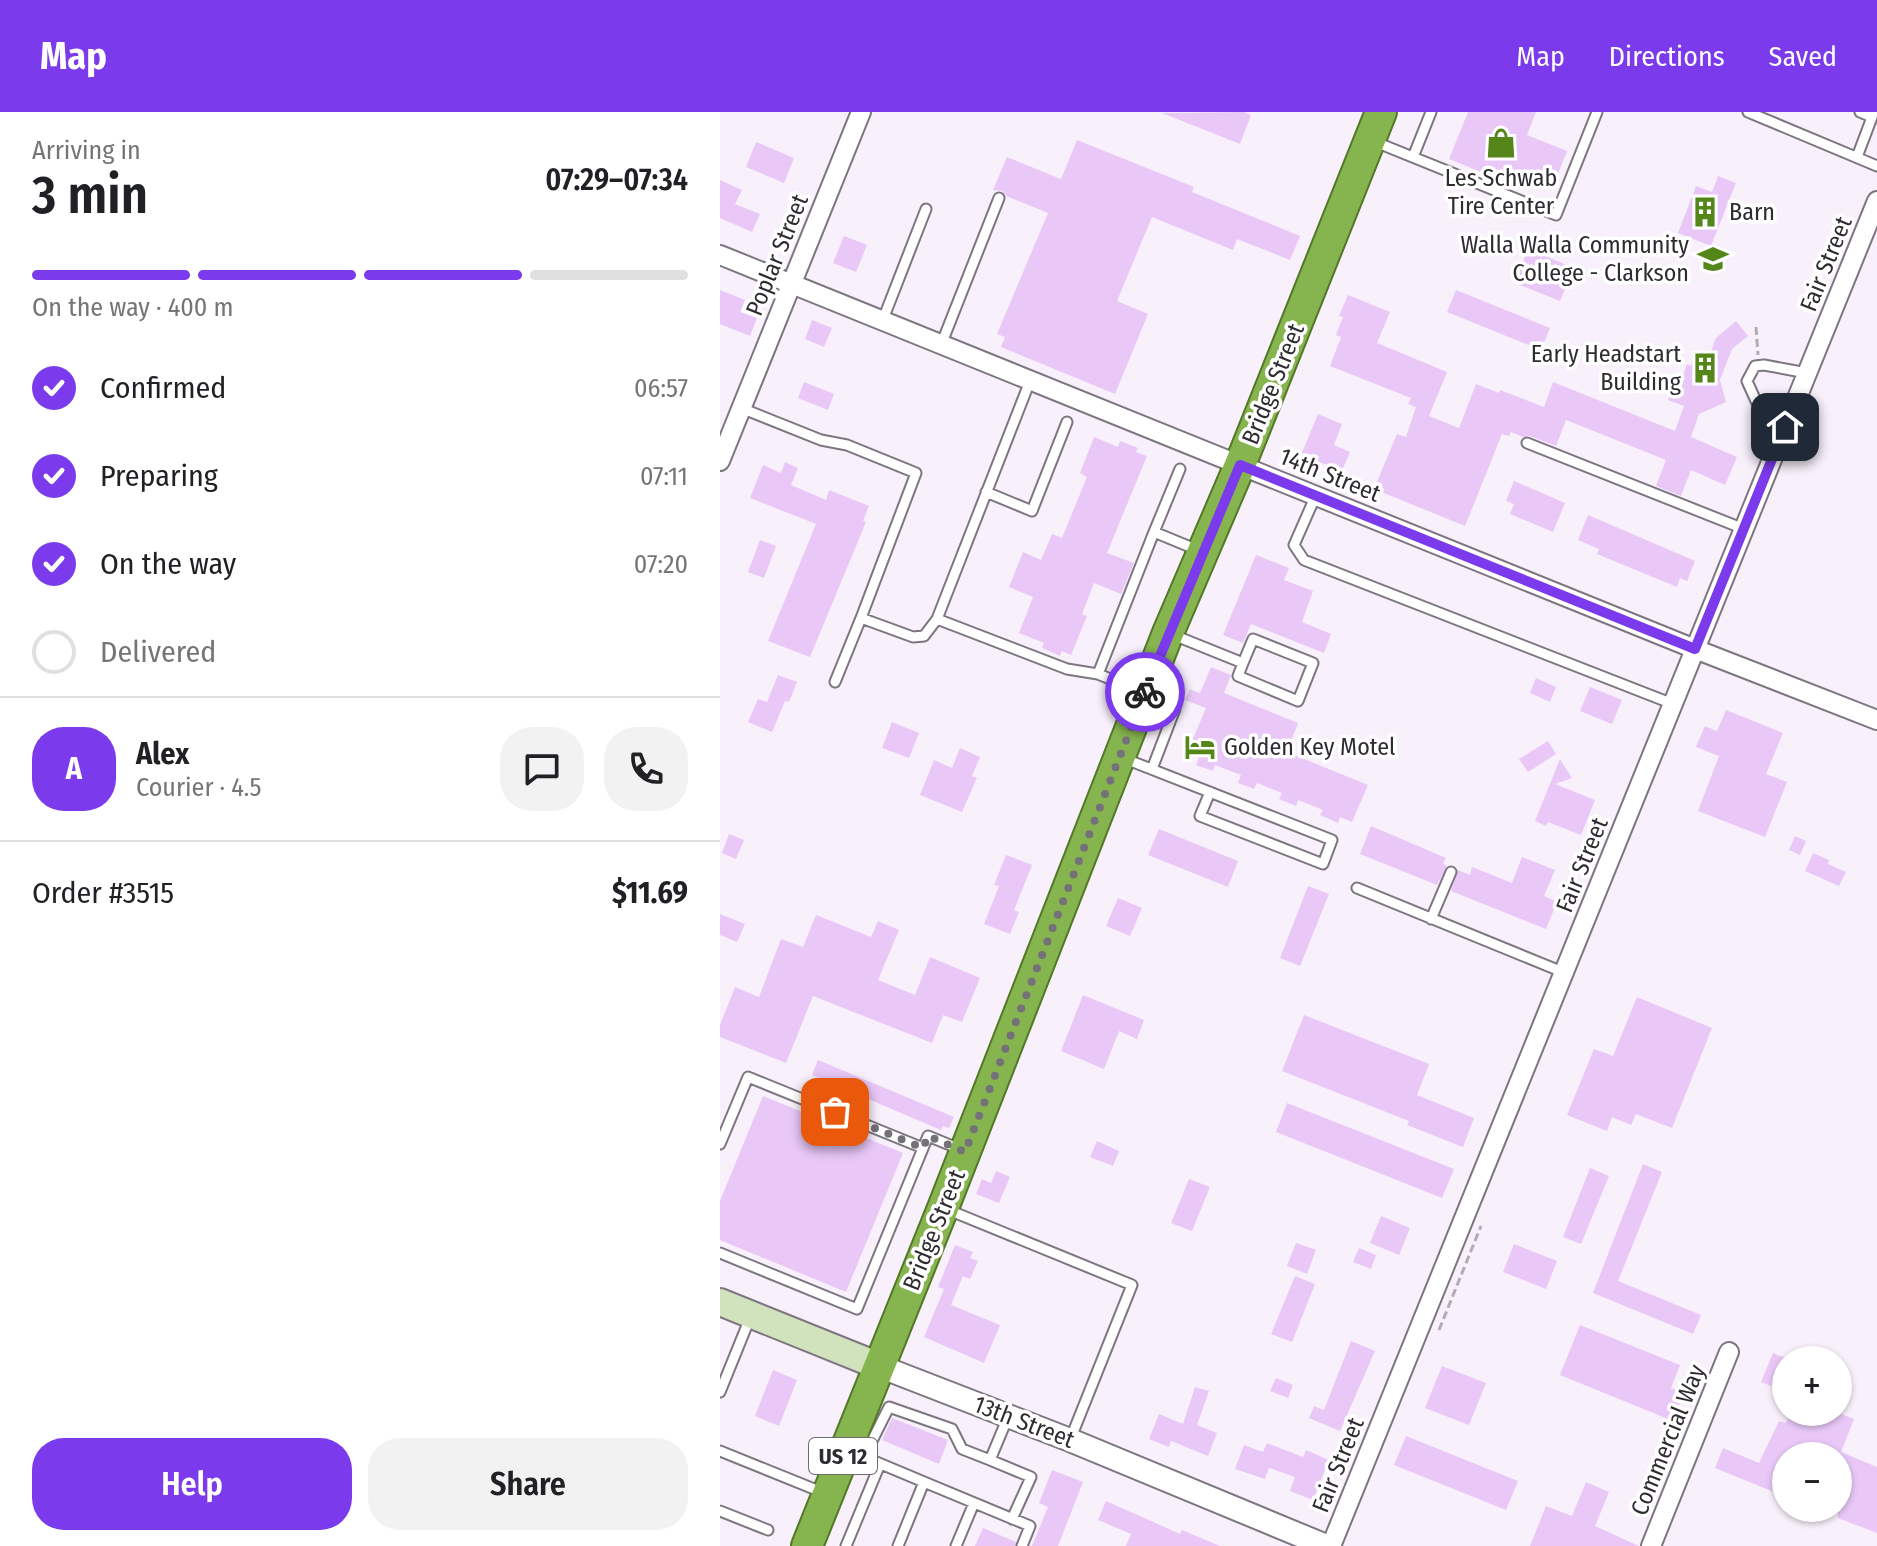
<!DOCTYPE html>
<html lang="en">
<head>
<meta charset="utf-8">
<style>
  body { margin:0; font-family:"Fira Sans Condensed",sans-serif; background:#f2f2f2; color:#202124; height:100vh; display:flex; flex-direction:column; font-size:30px; white-space:nowrap }
  * { box-sizing:border-box; margin:0 }
  p { font-size:26px; color:#757577 }
  .icon { flex:none; width:44px; height:44px; fill:none; stroke:currentColor; stroke-width:2; stroke-linecap:round; stroke-linejoin:round }
  .map { position:relative; flex:1; overflow:hidden }
  .sheet { display:flex; flex-direction:column; background:#fff; width:720px }
  .sheet>* { flex:none }
  .buttons { position:absolute; left:1052px; top:1234px; display:grid; gap:16px }
  .buttons a { display:grid; place-items:center; width:80px; height:80px; border-radius:50%; background:#fff; box-shadow:0 2px 6px #0004; font-size:40px }
  .pin { position:absolute; display:grid; place-items:center; width:68px; height:68px; color:#fff; margin:-34px; border-radius:16px; box-shadow:0 4px 12px #0006 }
  .courier { position:absolute; display:grid; place-items:center; width:80px; height:80px; margin:-40px; border:6px solid #7c3aed; border-radius:50%; background:#fff; color:#222; box-shadow:0 2px 10px #0007 }
  .head em { font-style:normal; font-weight:600 }
  .head div { display:flex; flex-direction:column-reverse }
  .head { display:flex; align-items:center; justify-content:space-between; height:136px; padding:0 32px }
  h1 { font-size:52px; font-weight:600; line-height:60px }
  .bar { display:grid; grid-template-columns:repeat(4,1fr); gap:12px 8px; align-content:center; height:96px; padding:0 32px }
  .bar i { height:10px; border-radius:6px; background:#e0e0e0 }
  .bar .on { background:#7c3aed }
  .bar p { grid-column:span 4 }
  .line { display:flex; align-items:center; gap:20px; padding:0 32px; border-top:2px solid #e0e0e0 }
  .line div { flex:1 }
  .round { display:grid; place-items:center; flex:none; width:84px; height:84px; border-radius:32px; background:#f2f2f2 }
  ol { padding:0 32px; list-style:none }
  li { display:flex; align-items:center; gap:24px; height:88px }
  li p { margin-inline-start:auto }
  li .icon { padding:8px; border-radius:50%; background:#7c3aed; color:#fff; stroke-width:4 }
  li:last-child { color:#757577 }
  li i { width:44px; height:44px; border:4px solid #e0e0e0; border-radius:50% }
  .cta { display:flex; gap:16px; margin-top:auto; padding:16px 32px }
  .cta a { flex:1; height:92px; border-radius:32px; background:#7c3aed; color:#fff; font-size:32px; font-weight:600; line-height:92px; text-align:center }
  .cta a+a { background:#f2f2f2; color:#202124 }
  header { display:flex; align-items:center; gap:48px; box-sizing:border-box; height:112px; padding:0 40px; background:#7c3aed; color:#fff }
  header strong { font-size:38px }
  nav { display:flex; gap:44px; margin-inline-start:auto; font-size:28px }
  main { display:flex; flex:1; min-height:0 }
  .map>svg:first-child { display:block }
  .building { fill:#e9c8f8 }
  .lines { fill:none; stroke-linecap:round; stroke-linejoin:round }
  .service-casing { stroke:#7d7680; stroke-width:13 }
  .minor-casing { stroke:#7d7680; stroke-width:22 }
  .tertiary-casing { stroke:#7d7680; stroke-width:26 }
  .secondary-casing { stroke:#7d7680; stroke-width:30 }
  .trunk-casing { stroke:#537827; stroke-width:34 }
  .path { stroke:#b3acb5; stroke-width:3; stroke-dasharray:8 4; stroke-linecap:butt }
  .service { stroke:#fff; stroke-width:9 }
  .minor { stroke:#fff; stroke-width:18 }
  .tertiary { stroke:#fff; stroke-width:22 }
  .secondary { stroke:#d1e3bd; stroke-width:26 }
  .trunk { stroke:#86b44e; stroke-width:30 }
  .done { stroke:#757178; stroke-width:8; stroke-dasharray:0 14.4 }
  .route { stroke:#7c3aed; stroke-width:10 }
  .labels { text-anchor:middle; stroke-width:7; stroke-linejoin:round; paint-order:stroke }
  .shield { fill:#fff; stroke:#6d6b6f; stroke-width:2 }
  .shield-label { font-size:22px; font-weight:bold; fill:#2f2c31 }
  .poi-label { font-size:24px; fill:#2f2c31; stroke:#fff; text-anchor:start }
  .street-label { font-size:24px; fill:#2f2c31; stroke:#fff }
</style>
</head>
<body>
<header>
<strong>Map</strong>
<nav><a>Map</a><a>Directions</a><a>Saved</a></nav>
</header>
<main>
<section class="sheet">
<div class="head"><div><h1>3 min</h1><p>Arriving in</p></div><em>07:29–07:34</em></div>
<div class="bar"><i class="on"></i><i class="on"></i><i class="on"></i><i></i><p>On the way · 400 m</p></div>
<ol>
<li><svg class="icon" aria-label="check" viewBox="0 0 24 24"><path d="M5 12l5 5 9-10"/></svg>Confirmed<p>06:57</p></li>
<li><svg class="icon" aria-label="check" viewBox="0 0 24 24"><path d="M5 12l5 5 9-10"/></svg>Preparing<p>07:11</p></li>
<li><svg class="icon" aria-label="check" viewBox="0 0 24 24"><path d="M5 12l5 5 9-10"/></svg>On the way<p>07:20</p></li>
<li><i></i>Delivered</li>
</ol>
<div class="line" style="height:144px"><b class="round" style="background:#7c3aed;color:#fff">A</b><div><b>Alex</b><p>Courier · 4.5</p></div><a class="round"><svg class="icon" aria-label="chat" viewBox="0 0 24 24"><path d="M4 5h16v11H9l-5 4z"/></svg></a><a class="round"><svg class="icon" aria-label="phone" viewBox="0 0 24 24"><path d="M5 4h4l2 5-3 2q2 4 5 5l2-3 5 2v4C11 20 4 13 5 4z"/></svg></a></div>
<div class="line" style="height:104px"><div>Order #3515</div><b>$11.69</b></div>
<div class="cta"><a>Help</a><a>Share</a></div>
</section>
<div class="map">
<svg width="1157" height="1434" viewBox="0 0 1157 1434">
  <rect width="100%" height="100%" fill="#f8f0fb"/>
  <path class="building" d="M 524,0 L 531,3 L 520,32 L 442,1 Z
    M 748,0 L 816,0 L 807,23 L 847,39 L 834,72 L 806,61 L 800,76 L 729,47 Z
    M 357,28 L 474,75 L 472,80 L 580,124 L 570,148 L 517,127 L 513,138 L 432,105 L 397,189 L 428,202 L 395,282 L 281,235 L 285,225 L 277,222 L 328,101 L 286,84 L 282,79 L 273,78 L 287,45 L 341,67 Z
    M 36,30 L 74,46 L 64,71 L 26,55 Z
    M 998,64 L 1016,71 L 991,134 L 958,121 L 976,74 L 992,80 Z
    M 0,68 L 22,78 L 15,92 L 40,102 L 32,120 L 0,106 Z
    M 124,124 L 147,133 L 136,160 L 113,151 Z
    M 808,137 L 854,156 L 840,189 L 795,171 Z
    M 0,178 L 25,188 L 20,200 L 37,206 L 30,224 L 0,212 Z
    M 736,178 L 830,216 L 821,238 L 727,200 Z
    M 628,183 L 670,200 L 657,231 L 727,260 L 709,304 L 739,316 L 756,272 L 779,281 L 780,278 L 824,295 L 833,270 L 955,319 L 964,294 L 948,288 L 953,274 L 959,276 L 967,252 L 971,254 L 973,247 L 977,248 L 980,239 L 990,242 L 996,226 L 1016,209 L 1028,224 L 1012,237 L 1000,268 L 1006,290 L 979,302 L 971,325 L 1017,345 L 1005,373 L 971,358 L 961,384 L 936,374 L 946,348 L 846,308 L 836,334 L 810,324 L 803,325 L 791,320 L 789,324 L 782,322 L 745,414 L 654,377 L 677,322 L 686,325 L 696,295 L 688,292 L 691,286 L 610,254 L 621,225 L 616,223 L 623,205 L 619,204 Z
    M 92,208 L 112,216 L 104,235 L 85,227 Z
    M 84,270 L 114,282 L 108,298 L 78,286 Z
    M 598,302 L 622,312 L 614,333 L 630,340 L 622,359 L 581,343 Z
    M 374,325 L 398,335 L 400,329 L 418,336 L 416,340 L 427,344 L 387,441 L 414,451 L 401,482 L 374,471 L 362,502 L 367,504 L 351,543 L 342,539 L 340,544 L 322,536 L 324,531 L 299,521 L 313,485 L 289,475 L 303,440 L 321,448 L 332,422 L 342,426 L 367,365 L 360,361 Z
    M 65,350 L 78,356 L 71,373 L 106,388 L 109,378 L 149,394 L 143,409 L 146,410 L 90,545 L 48,529 L 96,412 L 30,386 L 43,353 L 61,361 Z
    M 794,369 L 845,391 L 833,420 L 790,402 L 794,392 L 786,389 Z
    M 868,403 L 975,449 L 967,469 L 960,466 L 957,475 L 877,442 L 879,437 L 858,428 Z
    M 40,428 L 56,434 L 44,466 L 28,460 Z
    M 536,443 L 569,456 L 564,468 L 593,479 L 582,510 L 611,522 L 604,541 L 531,512 L 523,531 L 503,523 Z
    M 491,555 L 511,563 L 504,581 L 578,611 L 567,640 L 648,673 L 632,710 L 620,705 L 618,711 L 600,703 L 603,698 L 578,688 L 576,694 L 559,687 L 562,681 L 537,671 L 534,677 L 518,671 L 521,663 L 495,653 L 493,659 L 476,653 L 479,646 L 467,641 L 486,596 L 465,588 L 470,577 L 480,581 Z
    M 58,563 L 77,570 L 69,590 L 65,589 L 52,620 L 28,610 L 38,587 L 47,590 Z
    M 816,566 L 836,575 L 830,590 L 810,581 Z
    M 870,575 L 902,588 L 892,612 L 860,599 Z
    M 1006,598 L 1063,621 L 1046,662 L 1067,670 L 1045,725 L 978,699 L 999,644 L 976,635 L 985,614 L 997,619 Z
    M 172,610 L 199,621 L 189,646 L 162,636 Z
    M 828,629 L 836,642 L 808,660 L 799,647 Z
    M 240,636 L 260,645 L 252,664 L 257,666 L 242,700 L 200,683 L 214,648 L 232,656 Z
    M 840,647 L 852,666 L 835,672 L 875,688 L 861,723 L 828,710 L 826,714 L 815,709 Z
    M 651,714 L 726,746 L 723,752 L 727,754 L 717,773 L 640,742 Z
    M 439,717 L 518,749 L 508,775 L 428,743 Z
    M 9,722 L 24,728 L 16,747 L 2,741 Z
    M 1075,724 L 1086,729 L 1080,743 L 1069,738 Z
    M 1093,741 L 1109,748 L 1108,752 L 1126,760 L 1119,774 L 1085,759 Z
    M 286,743 L 312,753 L 294,798 L 299,800 L 290,822 L 264,812 L 279,774 L 274,773 Z
    M 802,745 L 835,758 L 824,784 L 837,790 L 826,817 L 731,779 L 738,758 L 750,763 L 752,755 L 792,771 Z
    M 588,774 L 609,782 L 580,854 L 560,846 Z
    M 398,786 L 422,796 L 410,824 L 386,814 Z
    M 0,802 L 25,812 L 17,830 L 0,823 Z
    M 96,803 L 151,825 L 158,809 L 179,818 L 158,868 L 195,883 L 210,845 L 260,866 L 242,910 L 223,903 L 212,931 L 93,884 L 66,951 L 0,925 L 0,913 L 15,875 L 39,885 L 61,827 L 83,835 Z
    M 363,883 L 424,908 L 417,927 L 399,919 L 384,957 L 341,939 Z
    M 917,885 L 992,916 L 952,1016 L 916,1002 L 911,1013 L 892,1005 L 887,1019 L 847,1003 L 874,937 L 893,944 Z
    M 584,903 L 709,952 L 697,983 L 754,1006 L 743,1035 L 687,1013 L 689,1009 L 562,959 Z
    M 98,948 L 234,1005 L 229,1016 L 223,1014 L 221,1018 L 92,963 Z
    M 43,984 L 183,1041 L 126,1180 L 0,1128 L 0,1089 Z
    M 567,991 L 734,1057 L 722,1086 L 556,1020 Z
    M 377,1029 L 399,1039 L 393,1054 L 370,1045 Z
    M 923,1052 L 942,1060 L 898,1169 L 981,1203 L 973,1222 L 873,1181 Z
    M 870,1056 L 889,1064 L 861,1132 L 843,1125 Z
    M 276,1059 L 290,1065 L 279,1091 L 256,1082 L 262,1067 L 271,1071 Z
    M 469,1067 L 490,1075 L 472,1119 L 451,1111 Z
    M 661,1104 L 690,1116 L 679,1143 L 650,1131 Z
    M 576,1131 L 596,1138 L 587,1162 L 567,1154 Z
    M 794,1132 L 837,1149 L 826,1177 L 783,1160 Z
    M 235,1133 L 253,1140 L 250,1146 L 258,1149 L 250,1167 L 243,1164 L 231,1193 L 280,1213 L 264,1251 L 204,1225 L 224,1177 L 218,1175 Z
    M 639,1136 L 656,1143 L 651,1157 L 633,1150 Z
    M 575,1164 L 595,1172 L 572,1230 L 551,1222 Z
    M 860,1213 L 960,1253 L 951,1276 L 964,1281 L 953,1309 L 840,1263 Z
    M 631,1229 L 655,1239 L 620,1319 L 589,1306 L 594,1294 L 604,1298 Z
    M 1053,1241 L 1066,1246 L 1066,1280 L 1041,1270 Z
    M 722,1254 L 766,1271 L 749,1313 L 705,1296 Z
    M 53,1258 L 77,1268 L 59,1314 L 35,1304 Z
    M 556,1266 L 573,1273 L 568,1286 L 550,1279 Z
    M 475,1275 L 489,1279 L 477,1313 L 497,1321 L 488,1344 L 451,1329 L 449,1335 L 429,1327 L 439,1302 L 463,1312 Z
    M 1071,1300 L 1116,1300 L 1134,1307 L 1121,1340 L 1157,1355 L 1157,1421 L 1118,1406 L 1118,1344 L 1066,1344 L 1066,1385 L 995,1356 L 1003,1336 L 1039,1351 L 1059,1309 L 1066,1311 Z
    M 172,1306 L 228,1328 L 219,1352 L 162,1328 Z
    M 686,1324 L 798,1369 L 786,1398 L 674,1353 Z
    M 547,1331 L 583,1345 L 586,1338 L 609,1348 L 593,1388 L 570,1379 L 575,1365 L 549,1356 L 545,1367 L 515,1357 L 524,1333 L 543,1340 Z
    M 332,1358 L 363,1370 L 338,1434 L 312,1434 L 328,1395 L 319,1391 Z
    M 866,1370 L 889,1380 L 875,1414 L 919,1434 L 810,1434 L 826,1394 L 852,1404 Z
    M 386,1389 L 460,1422 L 462,1418 L 500,1434 L 406,1434 L 411,1422 L 378,1408 Z
    M 263,1416 L 296,1430 L 295,1434 L 255,1434 Z"/>
  <g class="lines">
    <g class="service-casing">
      <path id="service" d="M 1028,0 L 1157,54
        M 1140,0 L 1152,5
        M 653,29 L 836,103 L 877,0
        M 693,45 L 711,0
        M 1137,45 L 1154,0
        M 162,210 L 206,97
        M 221,233 L 279,86
        M 310,269 L 217,507 L 347,557 L 378,562
        M 21,296 L 101,328 L 127,333 L 196,361 L 141,506
        M 1065,315 L 1036,289 L 1027,269 L 1035,254 L 1044,253 L 1087,261
        M 807,331 L 1024,417
        M 266,380 L 312,399 L 347,310
        M 596,383 L 574,433 L 584,448 L 953,592
        M 434,420 L 460,357
        M 451,522 L 523,551 L 518,564 L 578,589 L 593,551 L 533,527 L 523,551
        M 115,570 L 141,506 L 193,525 L 204,524 L 217,507
        M 422,580 L 378,562 L 434,420 L 480,439
        M 403,646 L 612,728 L 603,752 L 480,704 L 490,680
        M 432,657 L 455,597
        M 637,776 L 845,861
        M 711,807 L 731,760
        M 0,1032 L 28,965 L 203,1036
        M 226,1097 L 412,1173 L 350,1328
        M 0,1141 L 137,1197 L 208,1024 L 242,1038
        M 0,1280 L 30,1206
        M 288,1305 L 270,1348 L 311,1365 L 292,1407
        M 0,1339 L 104,1381
        M 142,1344 L 204,1370 L 178,1434
        M 144,1345 L 169,1295 L 232,1317 L 242,1337 L 270,1348
        M 204,1370 L 310,1414 L 302,1434
        M 0,1399 L 48,1418
        M 126,1434 L 160,1352
        M 236,1434 L 254,1391"/>
    </g>
    <g class="minor-casing">
      <path id="minor" d="M 0,143 L 975,537 L 1157,608
        M 0,349 L 141,0
        M 611,1434 L 1157,89
        M 931,1434 L 1009,1240"/>
    </g>
    <g class="tertiary-casing">
      <path id="tertiary" d="M 159,1254 L 350,1328 L 606,1434"/>
    </g>
    <g class="secondary-casing">
      <path id="secondary" d="M 0,1190 L 159,1254"/>
    </g>
    <g class="trunk-casing">
      <path id="trunk" d="M 87,1434 L 223,1096 L 448,521 L 520,353 L 661,0"/>
    </g>
    <path class="path" d="M 1036,215 L 1038,243
      M 719,1218 L 761,1114"/>
    <use href="#service" class="service"/>
    <use href="#minor" class="minor"/>
    <use href="#tertiary" class="tertiary"/>
    <use href="#secondary" class="secondary"/>
    <use href="#trunk" class="trunk"/>
  </g>
  <g class="lines">
    <path class="done" d="M 115,1000 L 203,1036 L 208,1024 L 245,1040 L 425,580"/>
    <path class="route" d="M 425,580 L 520,353 L 975,537 L 1065,315"/>
  </g>
  <defs>
    <g id="shop-bare" transform="scale(2.4)"><path d="M-5-2.5h2.3a2.7 3.5 0 0 1 5.4 0H5L5.5 6h-11ZM-1.5-2.5h3a1.5 2.3 0 0 0-3 0Z" fill="#54861a" stroke="#fff" stroke-width="2.5" paint-order="stroke"/></g>
    <g id="building-bare" transform="scale(2.4)"><path d="M-4-6H4V6H1V3H-1V6H-4ZM-2.5-4.3h1.7v1.8h-1.7ZM.8-4.3h1.7v1.8H.8ZM-2.5-1h1.7V.8h-1.7ZM.8-1h1.7V.8H.8Z" fill="#54861a" stroke="#fff" stroke-width="2.5" paint-order="stroke"/></g>
    <g id="university-bare" transform="scale(2.4)"><path d="M0-5L7-2L0 1L-7-2ZM-4 1L0 2.5L4 1V4Q0 6-4 4Z" fill="#54861a" stroke="#fff" stroke-width="2.5" paint-order="stroke"/></g>
    <g id="hotel-bare" transform="scale(2.4)"><path d="M-6-4.5h1.5V1H6V5H4.5V3h-9V5H-6ZM-4 0a1.8 1.8 0 1 1 3.6 0ZM.5 0V-2.5h3Q6-2.5 6 0Z" fill="#54861a" stroke="#fff" stroke-width="2.5" paint-order="stroke"/></g>
  </defs>
  <g fill-rule="evenodd">
    <use href="#shop-bare" x="781" y="31"/>
    <use href="#building-bare" x="985" y="100"/>
    <use href="#university-bare" x="993" y="147"/>
    <use href="#building-bare" x="985" y="256"/>
    <use href="#hotel-bare" x="480" y="635"/>
  </g>
  <g class="labels">
    <rect class="shield" x="89" y="1326" width="68" height="36" rx="6"/>
    <g class="shield-label">
      <text x="123" y="1352">US 12</text>
    </g>
    <g class="poi-label">
      <text x="781" y="74" text-anchor="middle">Les Schwab<tspan x="781" dy="28">Tire Center</tspan></text>
      <text x="1009" y="108">Barn</text>
      <text x="969" y="141" text-anchor="end">Walla Walla Community<tspan x="969" dy="28">College - Clarkson</tspan></text>
      <text x="961" y="250" text-anchor="end">Early Headstart<tspan x="961" dy="28">Building</tspan></text>
      <text x="504" y="643">Golden Key Motel</text>
    </g>
    <g class="street-label">
      <text transform="translate(57 143) rotate(-68)" y="8">Poplar Street</text>
      <text transform="translate(1106 152) rotate(-68)" y="8">Fair Street</text>
      <text transform="translate(553 272) rotate(-68)" y="8">Bridge Street</text>
      <text transform="translate(610 363) rotate(22)" y="8">14th Street</text>
      <text transform="translate(862 753) rotate(-68)" y="8">Fair Street</text>
      <text transform="translate(214 1118) rotate(-68)" y="8">Bridge Street</text>
      <text transform="translate(304 1310) rotate(21)" y="8">13th Street</text>
      <text transform="translate(948 1328) rotate(-68)" y="8">Commercial Way</text>
      <text transform="translate(618 1353) rotate(-68)" y="8">Fair Street</text>
    </g>
  </g>
</svg>
<div class="buttons">
<a>+</a>
<a>−</a>
</div>
<div class="pin" style="left:115px;top:1000px;background:#ea580c"><svg class="icon" aria-label="bag" viewBox="0 0 24 24"><path d="M5 8h14l-1 12H6zM9 8a3 3 0 0 1 6 0"/></svg></div>
<div class="pin" style="left:1065px;top:315px;background:#1f2937"><svg class="icon" aria-label="home" viewBox="0 0 24 24"><path d="M3 11l9-7 9 7M6 9v11h12V9"/></svg></div>
<div class="courier" style="left:425px;top:580px"><svg class="icon" aria-label="bike" viewBox="0 0 24 24"><circle cx="6" cy="16" r="4"/><circle cx="18" cy="16" r="4"/><path d="M6 16l4-8h5l3 8M10 8l3 8H6M13 5h3"/></svg></div>
</div>
</main>
</body>
</html>
